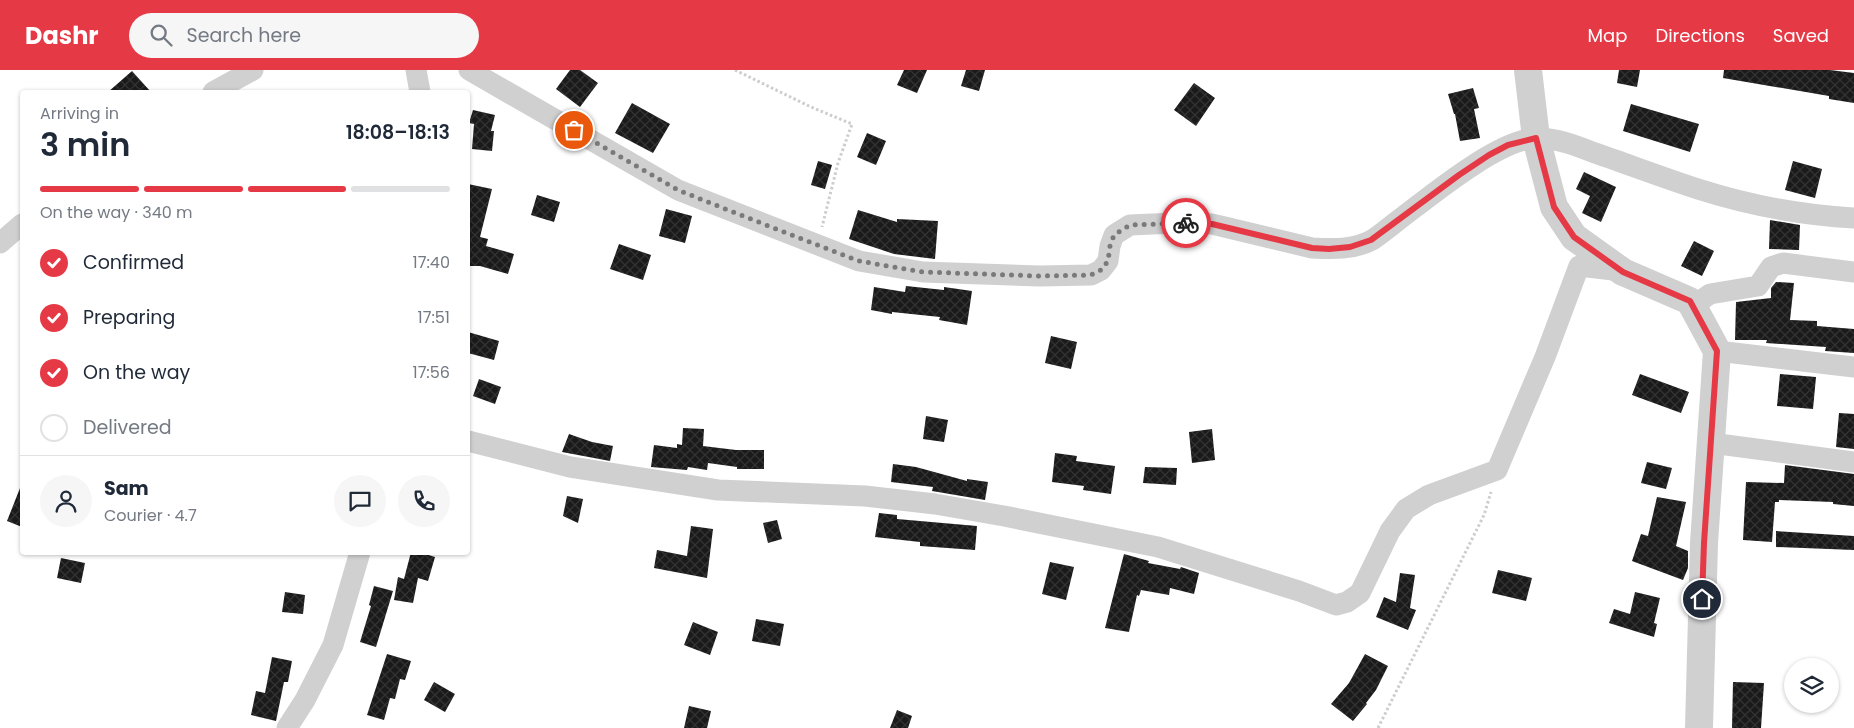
<!DOCTYPE html>
<html lang="en">
<head>
<meta charset="utf-8">
<style>
  body { margin:0; font-family:Poppins,sans-serif; background:#f6f6f7; color:#1f2937; height:100vh; display:flex; flex-direction:column; font-size:19px; white-space:nowrap }
  * { box-sizing:border-box; margin:0 }
  p { font-size:16px; color:#747a83 }
  .icon { flex:none; width:28px; height:28px; fill:none; stroke:currentColor; stroke-width:2; stroke-linecap:round; stroke-linejoin:round }
  .map { position:relative; flex:1; overflow:hidden }
  .side { position:absolute; left:20px; top:20px; width:450px; height:465px; display:flex; flex-direction:column; background:#fff; border-radius:5px; box-shadow:0 1px 4px #0004 }
  .side>* { flex:none }
  .controls { position:absolute; left:1784px; top:588px; display:grid; gap:10px }
  .controls a { display:grid; place-items:center; width:55px; height:55px; border-radius:50%; background:#fff; box-shadow:0 1px 4px #0004; font-size:25px }
  .pin { position:absolute; display:grid; place-items:center; width:42px; height:42px; color:#fff; margin:-21px; border:2px solid #fff; border-radius:50%; box-shadow:0 1px 5px #0007 }
  .courier { position:absolute; display:grid; place-items:center; width:50px; height:50px; margin:-25px; border:4px solid #e63946; border-radius:50%; background:#fff; color:#222; box-shadow:0 1px 6px #0007 }
  .overview em { font-style:normal; font-weight:600 }
  .overview div { display:flex; flex-direction:column-reverse }
  .overview { display:flex; align-items:center; justify-content:space-between; height:85px; padding:0 20px }
  h1 { font-size:32px; font-weight:600; line-height:38px }
  .bar { display:grid; grid-template-columns:repeat(4,1fr); gap:8px 5px; align-content:center; height:60px; padding:0 20px }
  .bar i { height:6px; border-radius:4px; background:#e0e1e3 }
  .bar .on { background:#e63946 }
  .bar p { grid-column:span 4 }
  .line { display:flex; align-items:center; gap:12px; padding:0 20px; border-top:1px solid #e0e1e3 }
  .line div { flex:1 }
  .round { display:grid; place-items:center; flex:none; width:52px; height:52px; border-radius:26px; background:#f6f6f7 }
  ol { padding:0 20px; list-style:none }
  li { display:flex; align-items:center; gap:15px; height:55px }
  li p { margin-inline-start:auto }
  li .icon { padding:5px; border-radius:50%; background:#e63946; color:#fff; stroke-width:4 }
  li:last-child { color:#747a83 }
  li i { width:28px; height:28px; border:2px solid #e0e1e3; border-radius:50% }
  header { display:flex; align-items:center; gap:30px; box-sizing:border-box; height:70px; padding:0 25px; background:#e63946; color:#fff }
  header strong { font-size:24px }
  nav { display:flex; gap:28px; margin-inline-start:auto; font-size:18px }
  .search { width:350px; height:45px; background:#f6f6f7; display:flex; align-items:center; gap:12px; box-sizing:border-box; padding:0 18px; border-radius:28px; color:#747a83; font-size:19px }
  .map>svg:first-child { display:block }
  .building { fill:url(#building-cross-hatch) }
  .lines { fill:none; stroke-linecap:round; stroke-linejoin:round }
  .path { stroke:#cdcdcd; stroke-width:3; stroke-dasharray:2.5 2.5; stroke-linecap:butt }
  .minor { stroke:#d0d0d0; stroke-width:21 }
  .tertiary { stroke:#d0d0d0; stroke-width:28 }
  .done { stroke:#7a7a7a; stroke-width:5; stroke-dasharray:0 9 }
  .route { stroke:#e63946; stroke-width:6 }
</style>
</head>
<body>
<header>
<strong>Dashr</strong>
<div class="search"><svg class="icon" aria-label="search" viewBox="0 0 24 24"><circle cx="10" cy="10" r="6"/><path d="M15 15l6 6"/></svg>Search here</div>
<nav><a>Map</a><a>Directions</a><a>Saved</a></nav>
</header>
<div class="map">
<svg width="1854" height="658" viewBox="0 0 1854 658">
  <defs>
    <pattern id="building-cross-hatch" width="8" height="8" patternUnits="userSpaceOnUse" patternTransform="scale(1.25)"><rect width="8" height="8" fill="#1a1a1a"/><path d="M0 0l8 8M0 8l8-8" fill="none" stroke="#333"/></pattern>
  </defs>
  <rect width="100%" height="100%" fill="#fff"/>
  <path class="building" d="M 570,0 L 580,0 L 598,13 L 580,37 L 556,19 Z
    M 904,0 L 927,0 L 917,23 L 897,15 Z
    M 966,0 L 985,0 L 979,21 L 961,16 Z
    M 1619,0 L 1640,0 L 1637,17 L 1617,13 Z
    M 1724,0 L 1830,0 L 1854,3 L 1854,33 L 1829,29 L 1829,26 L 1723,8 Z
    M 132,1 L 151,22 L 108,22 Z
    M 1194,13 L 1215,28 L 1196,56 L 1174,40 Z
    M 1473,18 L 1479,38 L 1474,39 L 1480,68 L 1460,71 L 1455,44 L 1454,44 L 1448,24 Z
    M 632,33 L 670,54 L 653,83 L 615,63 Z
    M 1631,34 L 1699,54 L 1690,82 L 1623,61 Z
    M 473,40 L 495,45 L 491,61 L 494,61 L 492,81 L 472,79 L 474,54 L 469,53 Z
    M 867,63 L 886,71 L 876,95 L 857,87 Z
    M 818,91 L 832,95 L 825,119 L 811,115 Z
    M 1793,91 L 1822,99 L 1815,128 L 1785,120 Z
    M 1584,102 L 1616,117 L 1601,152 L 1582,143 L 1590,126 L 1576,119 Z
    M 468,114 L 492,119 L 480,167 L 488,169 L 486,176 L 514,184 L 508,204 L 480,196 L 468,196 Z
    M 537,125 L 560,132 L 554,152 L 531,145 Z
    M 666,139 L 692,146 L 685,173 L 659,166 Z
    M 858,140 L 897,152 L 897,149 L 938,151 L 935,189 L 894,184 L 849,169 Z
    M 1770,150 L 1800,155 L 1799,180 L 1769,179 Z
    M 1694,171 L 1714,181 L 1702,206 L 1681,196 Z
    M 619,174 L 651,185 L 643,210 L 610,199 Z
    M 1776,212 L 1794,213 L 1790,250 L 1817,251 L 1817,256 L 1854,259 L 1854,283 L 1825,281 L 1826,277 L 1766,273 L 1767,270 L 1735,270 L 1736,232 L 1771,228 L 1771,218 Z
    M 906,216 L 944,220 L 944,217 L 972,221 L 967,255 L 939,250 L 940,247 L 892,242 L 892,244 L 871,240 L 874,217 L 905,222 Z
    M 468,262 L 499,271 L 494,290 L 468,283 Z
    M 1051,266 L 1077,272 L 1071,299 L 1045,293 Z
    M 1640,304 L 1689,322 L 1681,343 L 1632,325 Z
    M 1780,304 L 1816,307 L 1813,339 L 1777,336 Z
    M 479,309 L 501,317 L 495,334 L 473,326 Z
    M 1839,343 L 1854,344 L 1854,379 L 1836,377 Z
    M 926,346 L 948,350 L 944,372 L 923,369 Z
    M 683,358 L 704,359 L 703,376 L 736,380 L 764,380 L 764,399 L 737,399 L 737,397 L 708,393 L 707,400 L 688,397 L 687,400 L 651,397 L 654,375 L 677,378 L 677,374 L 682,375 Z
    M 1212,359 L 1215,390 L 1192,393 L 1189,362 Z
    M 569,364 L 592,372 L 613,376 L 610,391 L 562,382 Z
    M 1055,383 L 1077,386 L 1076,391 L 1115,396 L 1111,424 L 1083,420 L 1084,416 L 1052,412 Z
    M 1647,392 L 1672,398 L 1666,419 L 1641,413 Z
    M 893,394 L 916,397 L 967,411 L 967,409 L 988,412 L 985,430 L 932,421 L 933,417 L 891,412 Z
    M 1785,395 L 1854,404 L 1854,436 L 1833,434 L 1833,432 L 1779,430 L 1779,432 L 1775,432 L 1772,472 L 1743,470 L 1746,412 L 1784,413 Z
    M 1145,397 L 1177,398 L 1176,415 L 1143,413 Z
    M 22,413 L 22,457 L 7,451 Z
    M 567,426 L 583,429 L 578,453 L 563,446 Z
    M 1657,427 L 1686,432 L 1676,476 L 1688,481 L 1688,498 L 1683,510 L 1632,491 L 1641,464 L 1648,466 Z
    M 879,443 L 897,445 L 897,449 L 977,456 L 975,480 L 920,476 L 920,472 L 875,467 Z
    M 777,450 L 782,469 L 768,473 L 763,453 Z
    M 691,456 L 713,459 L 707,508 L 654,498 L 657,480 L 687,486 Z
    M 1776,461 L 1854,466 L 1854,480 L 1776,477 Z
    M 411,482 L 419,482 L 435,487 L 428,511 L 418,508 L 413,533 L 394,530 L 398,507 L 404,509 Z
    M 1124,484 L 1149,491 L 1148,493 L 1180,499 L 1181,497 L 1199,503 L 1194,524 L 1170,518 L 1169,525 L 1141,520 L 1139,526 L 1137,525 L 1129,562 L 1105,558 Z
    M 61,488 L 85,493 L 81,513 L 57,508 Z
    M 1050,492 L 1074,497 L 1066,530 L 1042,524 Z
    M 1498,500 L 1532,508 L 1526,531 L 1492,523 Z
    M 1400,503 L 1415,505 L 1410,538 L 1416,540 L 1408,560 L 1376,547 L 1384,527 L 1396,532 Z
    M 374,516 L 393,521 L 376,577 L 360,572 L 371,536 L 369,535 Z
    M 285,522 L 305,525 L 303,544 L 282,542 Z
    M 1635,522 L 1660,528 L 1654,553 L 1657,554 L 1654,567 L 1609,553 L 1614,539 L 1630,544 Z
    M 756,549 L 784,554 L 780,576 L 752,571 Z
    M 693,552 L 718,562 L 710,585 L 684,575 Z
    M 387,584 L 411,591 L 405,610 L 400,609 L 395,629 L 390,628 L 384,650 L 367,645 Z
    M 1365,584 L 1388,596 L 1376,620 L 1366,633 L 1367,634 L 1353,651 L 1331,634 L 1349,613 Z
    M 272,587 L 292,591 L 288,612 L 284,612 L 276,651 L 251,645 L 256,621 L 265,623 Z
    M 434,612 L 455,624 L 445,642 L 424,630 Z
    M 1733,612 L 1764,613 L 1761,658 L 1732,658 Z
    M 689,636 L 711,641 L 707,658 L 684,658 Z
    M 897,640 L 912,646 L 908,658 L 890,658 Z"/>
  <g class="lines">
    <path class="path" d="M 735,0 L 811,37 L 852,54 L 838,93 L 822,157
      M 1378,658 L 1484,445 L 1491,422"/>
    <path class="minor" d="M 416,0 L 420,22
      M 469,0 L 678,120 L 859,191 L 923,202 L 1040,206 L 1091,205 L 1101,200 L 1108,191 L 1110,176 L 1114,165 L 1130,155 L 1175,153 L 1212,154 L 1312,178 C 1332,179 1354,180 1372,170 C 1380,165 1388,158 1396,152 C 1428,128 1498,69 1537,68 C 1557,68 1577,76 1595,83 C 1630,95 1664,108 1698,119 C 1748,135 1802,145 1854,148
      M 213,22 L 253,0
      M 0,173 L 22,154
      M 1693,236 L 1710,224 L 1758,216 L 1771,197 L 1783,193 L 1854,202
      M 1717,281 L 1854,297
      M 468,371 L 570,397 L 718,420 L 865,426 L 935,434 L 1004,446 L 1158,477 L 1299,521 L 1336,535 L 1347,532 L 1360,523 L 1390,461 L 1406,439 L 1429,425 L 1497,400 L 1545,287 L 1579,196 L 1622,201
      M 1711,373 L 1854,392
      M 287,658 L 305,630 L 333,575 L 360,482"/>
    <path class="tertiary" d="M 1528,0 L 1536,68 L 1554,137 L 1574,167 L 1623,202 L 1690,231 L 1717,281 L 1704,473 L 1699,658"/>
  </g>
  <g class="lines">
    <path class="done" d="M 574,60 L 678,120 L 743,146 L 859,191 L 923,202 L 1040,206 L 1091,205 L 1101,200 L 1108,191 L 1110,176 L 1114,165 L 1130,155 L 1186,153"/>
    <path class="route" d="M 1186,153 L 1212,154 L 1312,178 L 1329,179 L 1350,177 L 1371,170 L 1459,105 L 1489,85 L 1508,75 L 1536,68 L 1554,137 L 1574,167 L 1623,202 L 1690,231 L 1717,281 L 1704,473 L 1702,529"/>
  </g>
</svg>
<div class="controls">
<a><svg class="icon" aria-label="layers" viewBox="0 0 24 24"><path d="M12 4l9 5-9 5-9-5zM3 14l9 5 9-5"/></svg></a>
</div>
<div class="pin" style="left:574px;top:60px;background:#ea580c"><svg class="icon" aria-label="bag" viewBox="0 0 24 24"><path d="M5 8h14l-1 12H6zM9 8a3 3 0 0 1 6 0"/></svg></div>
<div class="pin" style="left:1702px;top:529px;background:#1f2937"><svg class="icon" aria-label="home" viewBox="0 0 24 24"><path d="M3 11l9-7 9 7M6 9v11h12V9"/></svg></div>
<div class="courier" style="left:1186px;top:153px"><svg class="icon" aria-label="bike" viewBox="0 0 24 24"><circle cx="6" cy="16" r="4"/><circle cx="18" cy="16" r="4"/><path d="M6 16l4-8h5l3 8M10 8l3 8H6M13 5h3"/></svg></div>
<section class="side">
<div class="overview"><div><h1>3 min</h1><p>Arriving in</p></div><em>18:08–18:13</em></div>
<div class="bar"><i class="on"></i><i class="on"></i><i class="on"></i><i></i><p>On the way · 340 m</p></div>
<ol>
<li><svg class="icon" aria-label="check" viewBox="0 0 24 24"><path d="M5 12l5 5 9-10"/></svg>Confirmed<p>17:40</p></li>
<li><svg class="icon" aria-label="check" viewBox="0 0 24 24"><path d="M5 12l5 5 9-10"/></svg>Preparing<p>17:51</p></li>
<li><svg class="icon" aria-label="check" viewBox="0 0 24 24"><path d="M5 12l5 5 9-10"/></svg>On the way<p>17:56</p></li>
<li><i></i>Delivered</li>
</ol>
<div class="line" style="height:90px"><a class="round"><svg class="icon" aria-label="person" viewBox="0 0 24 24"><circle cx="12" cy="8" r="4"/><path d="M4 21q1-7 8-7t8 7"/></svg></a><div><b>Sam</b><p>Courier · 4.7</p></div><a class="round"><svg class="icon" aria-label="chat" viewBox="0 0 24 24"><path d="M4 5h16v11H9l-5 4z"/></svg></a><a class="round"><svg class="icon" aria-label="phone" viewBox="0 0 24 24"><path d="M5 4h4l2 5-3 2q2 4 5 5l2-3 5 2v4C11 20 4 13 5 4z"/></svg></a></div>
</section>
</div>
</body>
</html>
